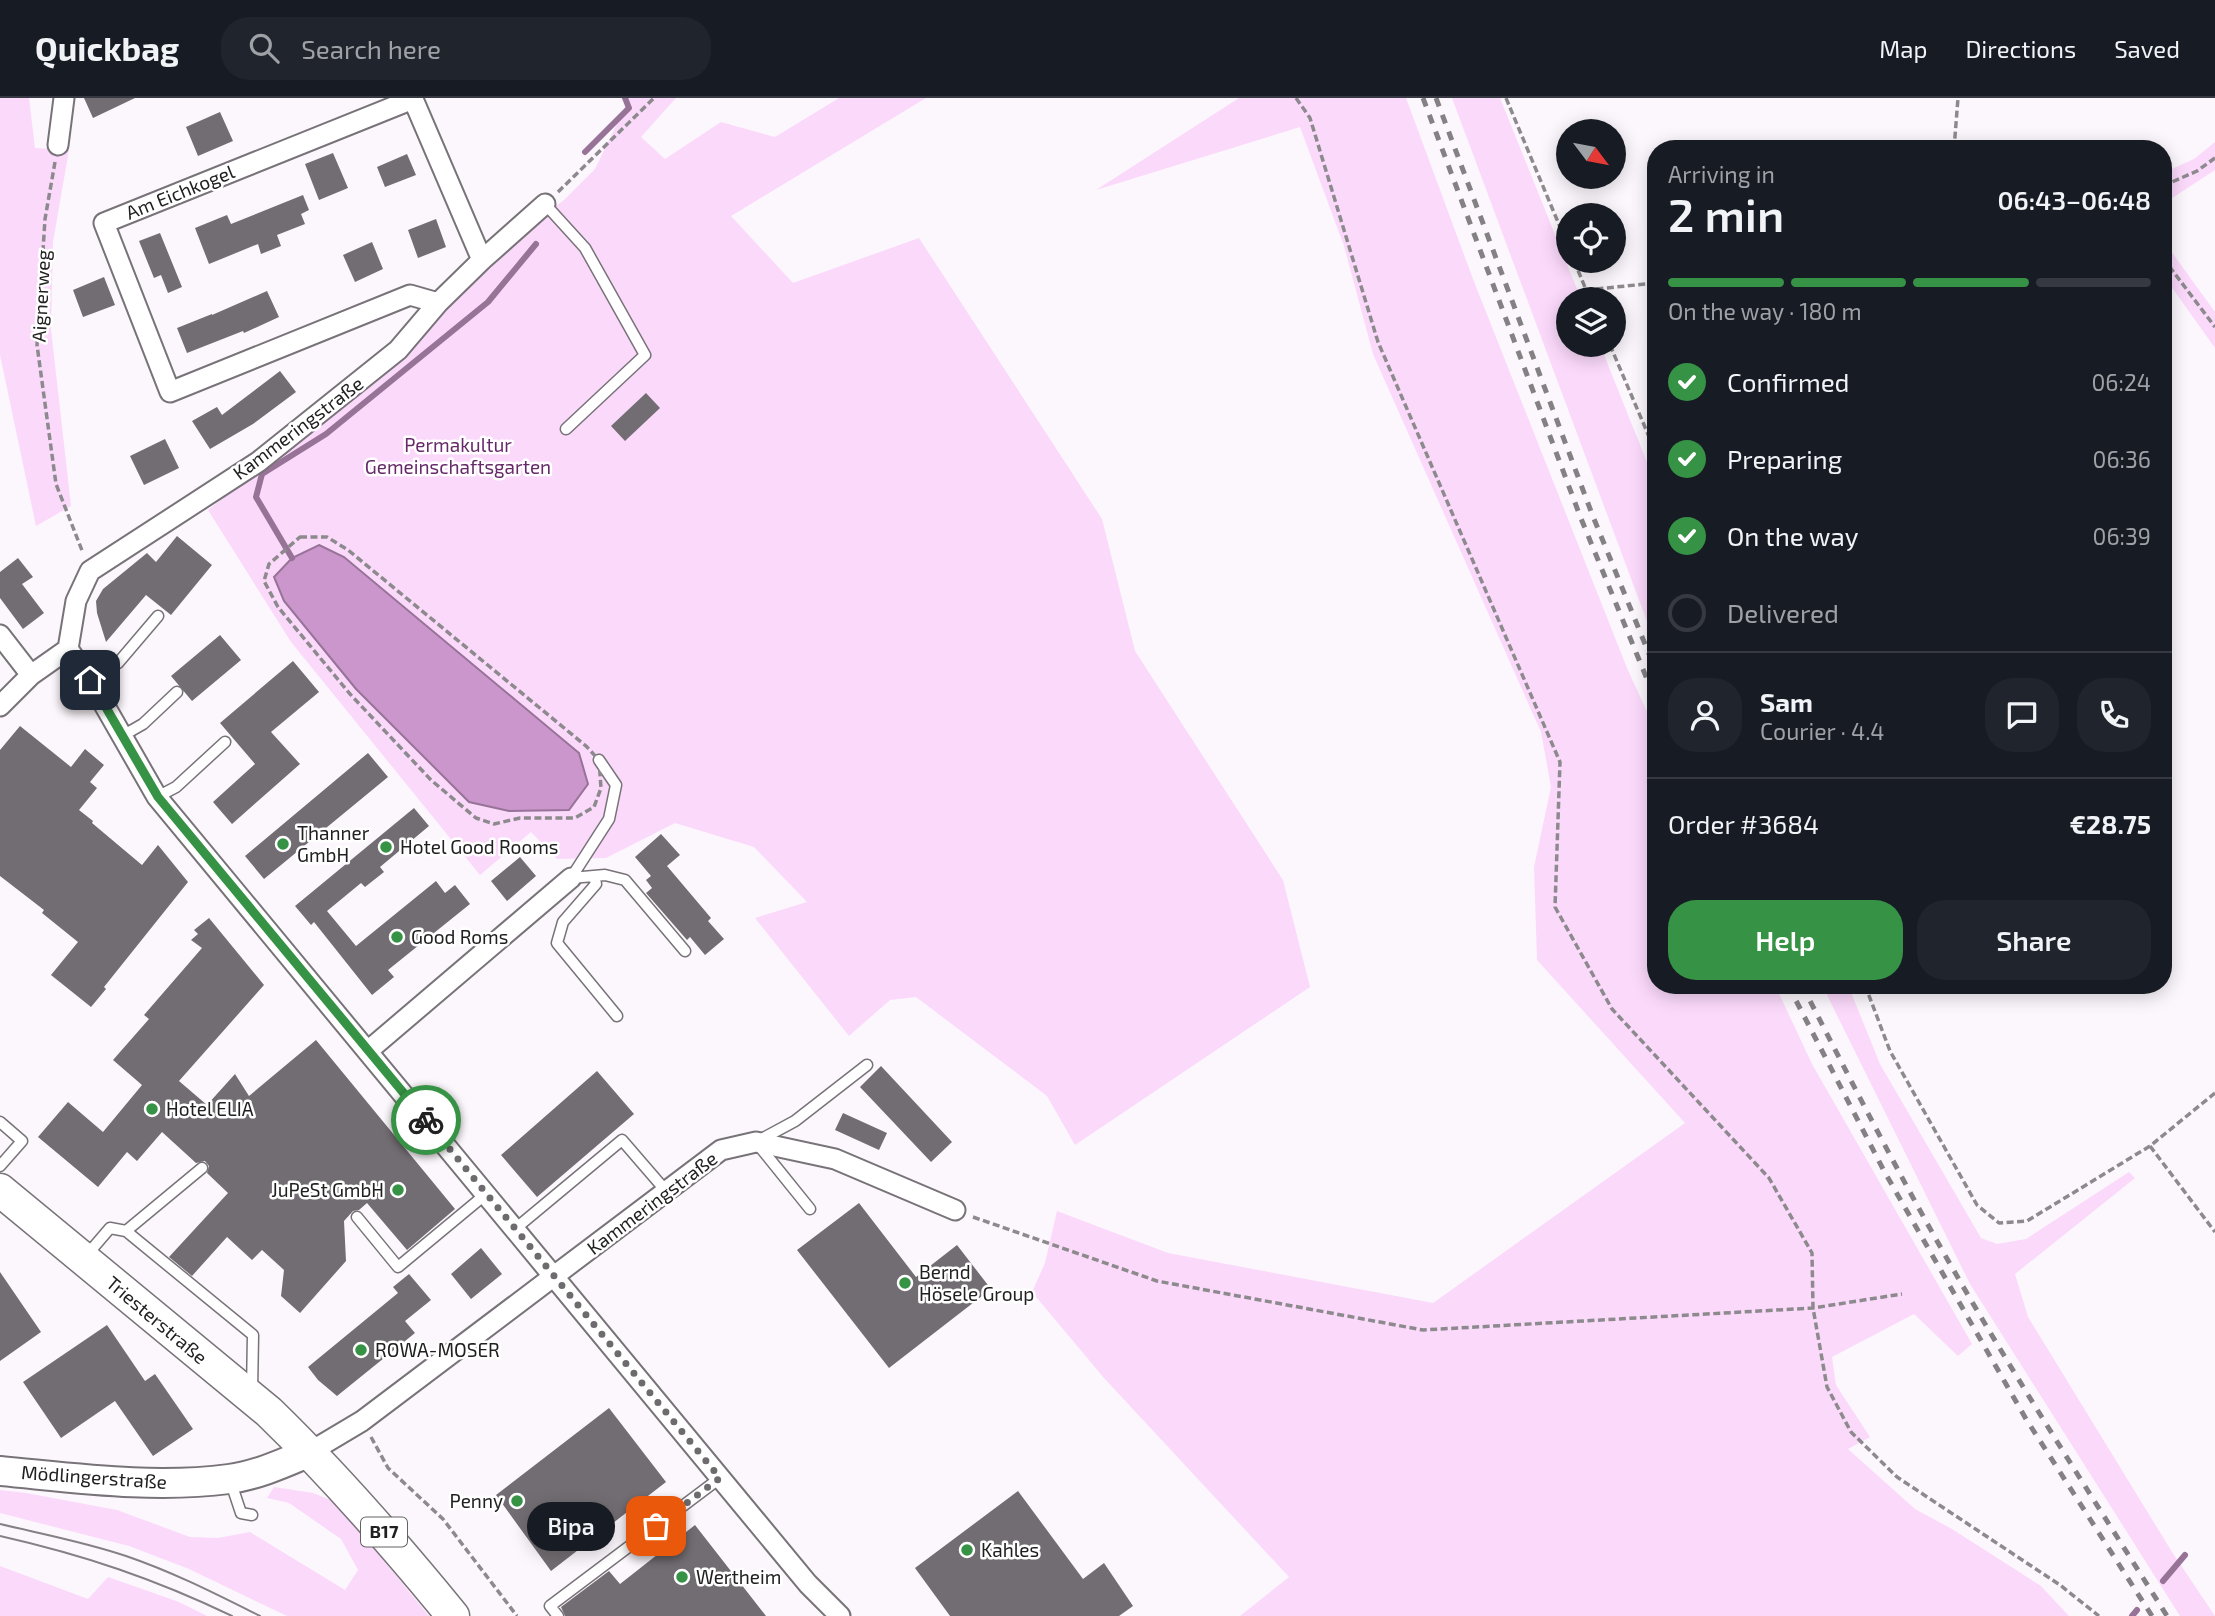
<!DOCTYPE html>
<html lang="en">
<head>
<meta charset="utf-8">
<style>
  body { margin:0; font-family:"Exo 2",sans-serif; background:#20242c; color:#f1f3f6; height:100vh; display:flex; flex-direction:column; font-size:26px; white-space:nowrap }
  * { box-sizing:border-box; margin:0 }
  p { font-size:23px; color:#9ea1a6 }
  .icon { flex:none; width:38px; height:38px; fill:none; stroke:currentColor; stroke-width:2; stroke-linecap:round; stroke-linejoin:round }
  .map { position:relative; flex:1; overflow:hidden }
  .side { position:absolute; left:1647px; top:42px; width:525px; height:854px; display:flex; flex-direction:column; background:#171b24; border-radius:28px; box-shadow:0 4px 18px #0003 }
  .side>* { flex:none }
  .needle { width:46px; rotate:122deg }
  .tools { position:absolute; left:1556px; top:21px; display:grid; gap:14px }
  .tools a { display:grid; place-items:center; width:70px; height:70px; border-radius:50%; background:#171b24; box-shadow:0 4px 18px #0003; font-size:35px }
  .pin { position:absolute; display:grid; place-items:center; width:60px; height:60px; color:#fff; margin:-30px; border-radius:14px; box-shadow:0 4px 10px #0006 }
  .courier { position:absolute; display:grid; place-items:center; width:70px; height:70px; margin:-35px; border:5px solid #369244; border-radius:50%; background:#fff; color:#222; box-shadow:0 2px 9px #0007 }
  .bubble { position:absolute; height:49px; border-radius:24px; background:#171b24; box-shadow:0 4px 18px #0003; font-size:23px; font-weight:600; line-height:49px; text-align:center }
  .overview em { font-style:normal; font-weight:600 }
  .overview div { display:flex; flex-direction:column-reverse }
  .overview { display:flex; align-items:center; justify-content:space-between; height:119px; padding:0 21px }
  h1 { font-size:46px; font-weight:600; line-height:52px }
  .bar { display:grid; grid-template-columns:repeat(4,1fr); gap:10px 7px; align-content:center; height:84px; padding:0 21px }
  .bar i { height:9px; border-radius:5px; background:#363941 }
  .bar .on { background:#369244 }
  .bar p { grid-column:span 4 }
  .line { display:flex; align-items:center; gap:18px; padding:0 21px; border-top:2px solid #363941 }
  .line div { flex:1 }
  .round { display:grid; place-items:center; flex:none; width:74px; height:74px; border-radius:28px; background:#20242c }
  ol { padding:0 21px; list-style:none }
  li { display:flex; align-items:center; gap:21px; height:77px }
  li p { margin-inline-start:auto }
  li .icon { padding:7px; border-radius:50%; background:#369244; color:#fff; stroke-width:4 }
  li:last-child { color:#9ea1a6 }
  li i { width:38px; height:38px; border:4px solid #363941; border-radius:50% }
  .cta { display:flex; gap:14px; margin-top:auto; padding:14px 21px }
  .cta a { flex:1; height:80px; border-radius:28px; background:#369244; color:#fff; font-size:28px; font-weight:600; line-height:80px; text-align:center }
  .cta a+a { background:#20242c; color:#f1f3f6 }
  header { display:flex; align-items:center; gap:42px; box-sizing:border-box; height:98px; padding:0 35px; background:#171b24; border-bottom:2px solid #363941 }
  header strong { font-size:33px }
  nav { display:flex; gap:38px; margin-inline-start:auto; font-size:24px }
  .search { width:490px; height:63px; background:#20242c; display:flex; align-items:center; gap:18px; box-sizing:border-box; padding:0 24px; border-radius:28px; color:#9ea1a6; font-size:26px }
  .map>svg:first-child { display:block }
  .green { fill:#fbd9fb }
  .water { fill:#ca96cb; stroke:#977398; stroke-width:2 }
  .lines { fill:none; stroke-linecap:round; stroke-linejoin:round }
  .stream { stroke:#977398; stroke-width:6 }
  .building { fill:#726d72 }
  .lane-casing { stroke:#787378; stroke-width:13 }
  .street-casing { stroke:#787378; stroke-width:23 }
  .secondary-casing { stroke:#787378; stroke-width:32 }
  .primary-casing { stroke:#787378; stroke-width:35 }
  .path { stroke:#8d8a8d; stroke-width:3.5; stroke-dasharray:7 3.5; stroke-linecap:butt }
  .lane { stroke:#fff; stroke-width:10 }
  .street { stroke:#fff; stroke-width:19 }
  .secondary { stroke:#fff; stroke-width:28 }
  .primary { stroke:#fff; stroke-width:32 }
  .tram { stroke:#848184; stroke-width:2 }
  .rail { stroke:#848184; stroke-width:5; stroke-dasharray:9 9; stroke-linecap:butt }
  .done { stroke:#6e6b6e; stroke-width:7; stroke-dasharray:0 12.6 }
  .route { stroke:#369244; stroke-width:9 }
  .poi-dot { fill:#369244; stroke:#fff; stroke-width:2.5 }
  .labels { text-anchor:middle; stroke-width:5; stroke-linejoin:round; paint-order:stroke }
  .shield { fill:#fff; stroke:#646364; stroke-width:2 }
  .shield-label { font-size:18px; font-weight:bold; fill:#212021 }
  .street-label { font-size:19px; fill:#212021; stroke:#fff }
  .park-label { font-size:19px; fill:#662969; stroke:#fff }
  .poi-label { font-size:19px; fill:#212021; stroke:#fff; text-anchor:start }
</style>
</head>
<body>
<header>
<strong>Quickbag</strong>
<div class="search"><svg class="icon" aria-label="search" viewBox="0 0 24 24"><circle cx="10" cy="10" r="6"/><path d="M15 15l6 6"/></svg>Search here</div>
<nav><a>Map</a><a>Directions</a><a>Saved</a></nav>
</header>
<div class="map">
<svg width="2215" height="1518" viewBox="0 0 2215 1518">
  <rect width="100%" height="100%" fill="#fcf7fc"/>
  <path class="green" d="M 0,0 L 29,0 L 35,50 L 69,52 L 53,144 L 51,231 L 71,408 L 36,428 L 0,257 Z
    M 625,0 L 676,0 L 641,39 L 665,61 L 721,24 L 775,39 L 839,0 L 926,0 L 731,118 L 793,185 L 919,140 L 1102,421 L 1135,553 L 1283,782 L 1310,889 L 1075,1047 L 1047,998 L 916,899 L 890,902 L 849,938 L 755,820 L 807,804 L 754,749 L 675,725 L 606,760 L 557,761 L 531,734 L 480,777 L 291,544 L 208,412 L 418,246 L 445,211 L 520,136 L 564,102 L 595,71 L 627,5 Z
    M 1239,0 L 1406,0 L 1473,181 L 1627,570 L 1655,631 L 1656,887 L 1775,887 L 1812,966 L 1972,1246 L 1958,1258 L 1914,1216 L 1832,1259 L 1836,1287 L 1870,1339 L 1848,1351 L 1915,1411 L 1952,1431 L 2041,1488 L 2069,1518 L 1240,1518 L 1289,1479 L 1104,1280 L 1032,1194 L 1045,1165 L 1057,1113 L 1168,1155 L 1433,1205 L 1685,1025 L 1537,862 L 1534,769 L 1551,689 L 1541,634 L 1373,256 L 1344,148 L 1300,29 L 1096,92 Z
    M 1452,0 L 1500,0 L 1581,201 L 1568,201 L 1568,247 L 1600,247 L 1655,384 L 1655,545 Z
    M 2215,44 L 2215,72 L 2163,106 L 2163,75 L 2194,61 Z
    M 2163,142 L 2215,214 L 2215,250 L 2163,177 Z
    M 1822,887 L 1848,887 L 1880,966 L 1981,1140 L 1997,1146 L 2026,1141 L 2129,1074 L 2135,1080 L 2015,1176 L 2028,1219 L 2172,1454 L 2215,1518 L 2180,1518 L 1970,1186 Z
    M 274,1389 L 313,1395 L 336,1404 L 429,1518 L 287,1518 L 189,1471 L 129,1448 L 0,1415 L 0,1392 L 26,1395 L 117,1412 L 190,1439 L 218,1440 L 250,1434 L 345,1492 L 358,1472 L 341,1441 L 289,1405 L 267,1400 Z
    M 0,1468 L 88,1501 L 108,1479 L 179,1504 L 207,1518 L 0,1518 Z"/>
  <path class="water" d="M 319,447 L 344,459 L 579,655 L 588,686 L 569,712 L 509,713 L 469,704 L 356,591 L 284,503 L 274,479 L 292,460 Z"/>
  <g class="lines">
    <path class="stream" d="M 585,54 L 629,10 L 625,0
      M 292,460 L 256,399 L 262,376 L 326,336 L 488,204 L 536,146
      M 2163,1483 L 2185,1457
      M 2132,1518 L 2137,1512"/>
  </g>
  <path class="building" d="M 84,0 L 135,0 L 93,20 Z
    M 220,14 L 233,43 L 198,58 L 186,29 Z
    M 333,55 L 348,90 L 319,102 L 305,66 Z
    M 407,56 L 416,77 L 385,89 L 377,69 Z
    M 303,97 L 309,112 L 301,116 L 305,126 L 277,137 L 281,148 L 261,156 L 258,146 L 209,166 L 195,130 L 227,117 L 231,126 Z
    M 436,121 L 446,149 L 418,160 L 408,132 Z
    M 160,135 L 182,189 L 168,195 L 161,177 L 154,180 L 139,143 Z
    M 372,144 L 383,171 L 355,184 L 343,157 Z
    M 104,179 L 115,207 L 83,219 L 73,192 Z
    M 267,193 L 279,219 L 244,235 L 243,233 L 187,255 L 177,230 L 212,216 L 212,217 Z
    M 280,273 L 296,294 L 253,326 L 210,351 L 192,323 L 217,309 L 222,317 Z
    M 646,295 L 660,310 L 625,343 L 611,328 Z
    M 165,341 L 179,370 L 144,387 L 130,358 Z
    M 177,438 L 212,467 L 171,517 L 146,497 L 106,544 L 97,515 L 96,503 L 103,491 L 147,455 L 156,464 Z
    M 18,460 L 33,479 L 22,486 L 44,515 L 23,531 L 0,500 L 0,474 Z
    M 220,537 L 241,562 L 192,603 L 171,578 Z
    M 293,563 L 319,594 L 271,634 L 300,666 L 232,726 L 213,704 L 255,666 L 220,625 Z
    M 20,628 L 71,669 L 85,651 L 104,667 L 90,684 L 97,690 L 79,712 L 93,723 L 92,725 L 142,767 L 158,747 L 188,784 L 104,889 L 106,891 L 91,909 L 51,877 L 78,844 L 42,815 L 44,812 L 0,778 L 0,652 Z
    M 368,655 L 388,679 L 264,781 L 245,758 Z
    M 414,710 L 429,728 L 380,769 L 384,774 L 365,789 L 361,785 L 327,813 L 356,848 L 436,783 L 445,795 L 455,787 L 470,806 L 388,872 L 394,879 L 372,897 L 314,824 L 311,827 L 295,808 Z
    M 661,736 L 680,757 L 667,768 L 711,820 L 708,823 L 724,841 L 705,857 L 690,839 L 687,842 L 646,795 L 652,790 L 646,782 L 651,778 L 635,759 Z
    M 520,759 L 536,778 L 507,803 L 491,783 Z
    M 209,820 L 264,887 L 179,983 L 207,1007 L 235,976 L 249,998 L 316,942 L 455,1111 L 407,1152 L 367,1105 L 359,1112 L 353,1113 L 344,1123 L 346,1163 L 300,1215 L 281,1198 L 284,1172 L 262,1152 L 252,1162 L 227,1139 L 192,1178 L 169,1159 L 228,1095 L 207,1075 L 209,1068 L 205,1063 L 196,1065 L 162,1034 L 137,1063 L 127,1054 L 98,1089 L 38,1039 L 68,1004 L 103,1034 L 142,987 L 113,962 L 149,921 L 144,917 L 202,850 L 191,842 L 198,836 L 194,832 Z
    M 881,968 L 952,1044 L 931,1064 L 860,989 Z
    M 597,973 L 634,1016 L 537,1099 L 501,1057 Z
    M 843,1015 L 887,1035 L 879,1052 L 835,1032 Z
    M 859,1105 L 916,1179 L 957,1147 L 991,1191 L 889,1270 L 797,1152 Z
    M 481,1150 L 502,1176 L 471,1201 L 451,1176 Z
    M 0,1174 L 41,1234 L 0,1263 Z
    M 409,1176 L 431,1202 L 405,1223 L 415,1235 L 337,1298 L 318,1282 L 308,1269 L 398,1195 L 393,1189 Z
    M 107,1227 L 145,1283 L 155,1276 L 193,1331 L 153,1358 L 115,1303 L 61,1340 L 23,1284 Z
    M 609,1310 L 666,1384 L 551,1473 L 496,1397 Z
    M 1018,1393 L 1083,1481 L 1104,1465 L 1133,1508 L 1119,1518 L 950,1518 L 915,1470 Z
    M 695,1427 L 766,1518 L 565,1518 L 561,1509 L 609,1473 L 620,1486 Z"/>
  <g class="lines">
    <g class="lane-casing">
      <path id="lane" d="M 545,106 L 585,150 L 645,257 L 566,331
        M 90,582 L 118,565 L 158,518
        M 122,638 L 143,626 L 177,594
        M 157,699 L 176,689 L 225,644
        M 594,778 L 596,786 L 563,824 L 557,845 L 617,918
        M 571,780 L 605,777 L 625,782 L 685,853
        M 571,780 L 609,721 L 616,687 L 599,662
        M 0,1024 L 22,1043 L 0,1068
        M 810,1111 L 756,1044 L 795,1023 L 867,967
        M 357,1119 L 398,1169 L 486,1096
        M 515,1131 L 622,1042 L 666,1093
        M 126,1133 L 253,1237 L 252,1293
        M 86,1158 L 110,1130 L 126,1133 L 202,1070
        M 231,1385 L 241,1415 L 252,1417
        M 558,1518 L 550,1508 L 720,1380"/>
    </g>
    <g class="street-casing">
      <path id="street" d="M 58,47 L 64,0
        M 545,106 L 482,162 L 438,205 L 398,252 L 258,364 L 90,473 L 76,503 L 68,551 L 90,582 L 157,699 L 808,1486 L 840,1518
        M 438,205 L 410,197 L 170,294 L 104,125 L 413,1 L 482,162
        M 0,537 L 31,577
        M 0,608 L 31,577 L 68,551
        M 369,952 L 571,780
        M 310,1354 L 362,1323 L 721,1052 L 756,1044 L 835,1061 L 955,1112"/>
    </g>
    <g class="secondary-casing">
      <path id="secondary" d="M 0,1373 C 76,1380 153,1391 229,1381 C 258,1377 284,1365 310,1354"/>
    </g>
    <g class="primary-casing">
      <path id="primary" d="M 0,1092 L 269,1314 C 335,1378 395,1447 453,1518"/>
    </g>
    <path class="path" d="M 1296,0 L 1310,20 L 1378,244 L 1560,664 L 1555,809 L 1612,911 L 1769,1080 L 1812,1155 L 1813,1210 L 1827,1289 L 1851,1334 L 1897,1379 L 2060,1487 L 2099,1518
      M 1506,0 L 1568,148
      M 1954,51 L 1958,0
      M 55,64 L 45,121 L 37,247 L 56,386 L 83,455
      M 2163,88 L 2197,73 L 2215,60
      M 558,94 L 654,0
      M 2163,160 L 2215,229
      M 1574,163 L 1590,201
      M 1586,192 L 1656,185
      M 1610,247 L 1656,355
      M 300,439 L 327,439 L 348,452 L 586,648 L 599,662 L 601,690 L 594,709 L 575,720 L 520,720 L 494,726 L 476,720 L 431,682 L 350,596 L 278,509 L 264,483 L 269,466 Z
      M 1865,887 L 1890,953 L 1977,1107 L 1999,1125 L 2027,1123 L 2150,1048 L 2215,995
      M 2150,1048 L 2215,1134
      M 973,1119 L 1157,1183 L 1423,1232 L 1813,1210 L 1902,1196
      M 371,1339 L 388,1370 L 443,1421 L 517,1518"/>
    <use href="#lane" class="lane"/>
    <use href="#street" class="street"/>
    <use href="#secondary" class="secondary"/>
    <use href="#primary" class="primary"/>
    <path class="tram" d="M 0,1426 C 42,1436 85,1444 126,1458 C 173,1474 216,1496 260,1518
      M 0,1438 C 84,1457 155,1481 232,1518"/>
    <path class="rail" d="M 1423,0 L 1580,418 L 1656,603
      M 1436,0 L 1592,416 L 1656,573
      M 1788,887 L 1884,1073 L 2026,1321 L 2152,1518
      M 1802,887 C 1852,985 1902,1083 1957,1178 C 2024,1294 2096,1405 2167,1518"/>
  </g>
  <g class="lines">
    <path class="done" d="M 426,1022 L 720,1380 L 656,1428"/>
    <path class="route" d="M 90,582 L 158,699 L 426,1022"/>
  </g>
  <g class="poi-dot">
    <circle cx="283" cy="746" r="7"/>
    <circle cx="386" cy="749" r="7"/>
    <circle cx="397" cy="839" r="7"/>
    <circle cx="152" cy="1011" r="7"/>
    <circle cx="398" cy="1092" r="7"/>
    <circle cx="905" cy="1185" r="7"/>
    <circle cx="361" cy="1252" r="7"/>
    <circle cx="517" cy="1403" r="7"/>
    <circle cx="967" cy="1452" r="7"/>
    <circle cx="682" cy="1479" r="7"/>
  </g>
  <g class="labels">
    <rect class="shield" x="361" y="1419.5" width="46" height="29" rx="5"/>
    <g class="shield-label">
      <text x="384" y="1440">B17</text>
    </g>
    <g class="street-label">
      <text transform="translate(180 94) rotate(-22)" y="7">Am Eichkogel</text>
      <text transform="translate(41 198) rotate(-87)" y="7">Aignerweg</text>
      <text transform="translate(298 330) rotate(-37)" y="7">Kammeringstraße</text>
      <text transform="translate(652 1105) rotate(-37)" y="7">Kammeringstraße</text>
      <text transform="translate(157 1222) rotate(40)" y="7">Triesterstraße</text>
      <text transform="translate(94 1379) rotate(4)" y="7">Mödlingerstraße</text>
    </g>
    <g class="park-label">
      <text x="458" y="354">Permakultur<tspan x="458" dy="22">Gemeinschaftsgarten</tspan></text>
    </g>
    <g class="poi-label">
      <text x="297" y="742">Thanner<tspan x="297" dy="22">GmbH</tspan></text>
      <text x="400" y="756">Hotel Good Rooms</text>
      <text x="411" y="846">Good Roms</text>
      <text x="166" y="1018">Hotel ELIA</text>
      <text x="384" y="1099" text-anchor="end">JuPeSt GmbH</text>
      <text x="919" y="1181">Bernd<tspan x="919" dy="22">Hösele Group</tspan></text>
      <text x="375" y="1259">ROWA-MOSER</text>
      <text x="503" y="1410" text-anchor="end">Penny</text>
      <text x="981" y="1459">Kahles</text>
      <text x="696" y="1486">Wertheim</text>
    </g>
  </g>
</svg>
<div class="tools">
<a><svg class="needle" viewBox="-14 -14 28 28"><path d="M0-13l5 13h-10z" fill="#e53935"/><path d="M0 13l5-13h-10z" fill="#9ea1a6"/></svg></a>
<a><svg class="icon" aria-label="locate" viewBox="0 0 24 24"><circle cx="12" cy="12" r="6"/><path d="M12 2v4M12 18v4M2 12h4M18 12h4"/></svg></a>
<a><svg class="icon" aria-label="layers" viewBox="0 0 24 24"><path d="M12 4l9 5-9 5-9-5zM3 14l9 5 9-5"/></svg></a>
</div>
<div class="pin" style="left:656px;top:1428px;background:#ea580c"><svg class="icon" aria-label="bag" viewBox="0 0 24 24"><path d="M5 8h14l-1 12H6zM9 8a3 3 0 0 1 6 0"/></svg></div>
<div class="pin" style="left:90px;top:582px;background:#1f2937"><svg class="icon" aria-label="home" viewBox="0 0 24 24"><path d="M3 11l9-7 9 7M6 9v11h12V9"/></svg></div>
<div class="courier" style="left:426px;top:1022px"><svg class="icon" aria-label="bike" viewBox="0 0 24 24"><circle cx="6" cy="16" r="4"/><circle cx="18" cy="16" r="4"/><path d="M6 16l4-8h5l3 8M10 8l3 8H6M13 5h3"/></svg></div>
<div class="bubble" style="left:527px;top:1404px;width:88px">Bipa</div>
<section class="side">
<div class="overview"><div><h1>2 min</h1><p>Arriving in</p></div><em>06:43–06:48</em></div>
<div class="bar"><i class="on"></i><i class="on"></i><i class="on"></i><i></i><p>On the way · 180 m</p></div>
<ol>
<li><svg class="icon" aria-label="check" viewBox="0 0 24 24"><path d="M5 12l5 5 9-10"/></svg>Confirmed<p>06:24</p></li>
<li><svg class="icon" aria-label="check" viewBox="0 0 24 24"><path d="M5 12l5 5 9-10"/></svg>Preparing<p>06:36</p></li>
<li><svg class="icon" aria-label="check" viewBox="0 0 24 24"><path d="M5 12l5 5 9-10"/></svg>On the way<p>06:39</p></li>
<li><i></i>Delivered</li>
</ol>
<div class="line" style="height:126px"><a class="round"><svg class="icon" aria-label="person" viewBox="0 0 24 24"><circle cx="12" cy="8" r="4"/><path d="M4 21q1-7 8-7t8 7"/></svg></a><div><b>Sam</b><p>Courier · 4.4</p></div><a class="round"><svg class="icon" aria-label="chat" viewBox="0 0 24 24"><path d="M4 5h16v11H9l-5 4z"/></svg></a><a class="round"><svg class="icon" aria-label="phone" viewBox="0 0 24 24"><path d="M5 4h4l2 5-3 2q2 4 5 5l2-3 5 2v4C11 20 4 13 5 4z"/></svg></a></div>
<div class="line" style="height:91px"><div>Order #3684</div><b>€28.75</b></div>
<div class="cta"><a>Help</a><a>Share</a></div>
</section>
</div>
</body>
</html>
